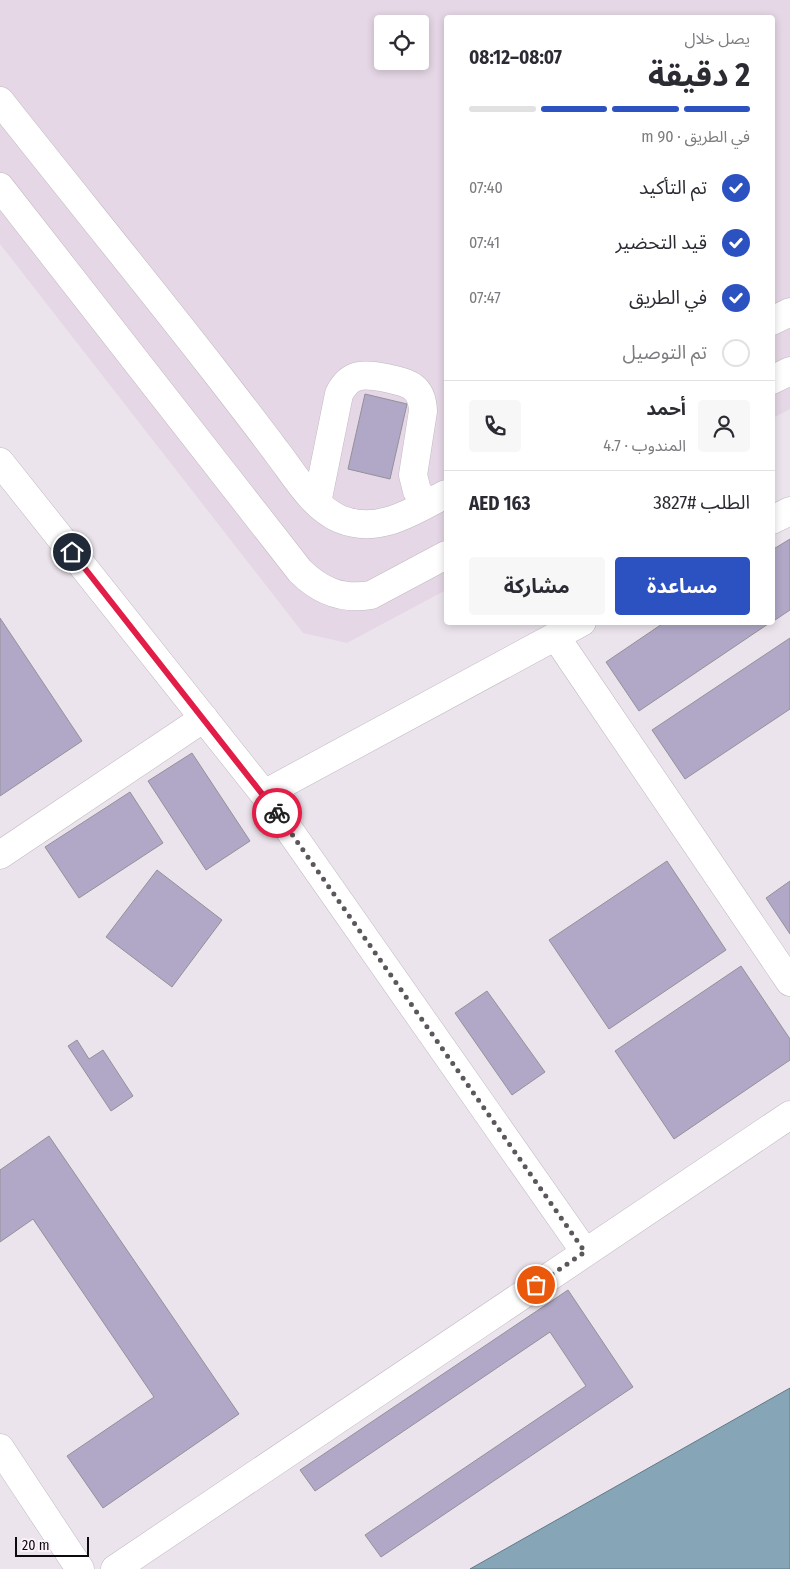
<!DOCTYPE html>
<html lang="ar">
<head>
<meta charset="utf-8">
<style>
  body { margin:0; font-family:"Fira Sans Condensed","Noto Sans Arabic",sans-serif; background:#f7f7f7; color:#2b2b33; direction:rtl; height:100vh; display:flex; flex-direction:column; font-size:19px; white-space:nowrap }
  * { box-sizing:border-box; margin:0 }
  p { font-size:16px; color:#7c7c81 }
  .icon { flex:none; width:28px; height:28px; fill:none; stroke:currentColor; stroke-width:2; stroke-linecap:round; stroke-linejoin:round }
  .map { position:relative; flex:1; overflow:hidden; direction:ltr }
  .panel { position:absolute; left:444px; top:15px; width:331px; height:610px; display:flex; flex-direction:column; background:#fff; border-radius:5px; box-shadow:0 2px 8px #0003; direction:rtl }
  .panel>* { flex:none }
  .fabs { position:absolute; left:374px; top:15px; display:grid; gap:10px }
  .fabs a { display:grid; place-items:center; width:55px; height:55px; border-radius:5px; background:#fff; box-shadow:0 2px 8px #0003; font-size:25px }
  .scale { position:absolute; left:15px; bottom:12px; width:74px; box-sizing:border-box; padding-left:5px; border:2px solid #0e0b0e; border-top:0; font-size:14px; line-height:18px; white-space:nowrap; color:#0e0b0e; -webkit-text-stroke:4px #faf1f9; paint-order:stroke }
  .pin { position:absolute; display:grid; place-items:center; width:42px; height:42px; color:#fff; margin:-21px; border:2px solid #fff; border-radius:50%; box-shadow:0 1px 5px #0007 }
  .courier { position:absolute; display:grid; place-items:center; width:50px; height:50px; margin:-25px; border:4px solid #e11d48; border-radius:50%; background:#fff; color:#222; box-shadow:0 1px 6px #0007 }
  .overview em { font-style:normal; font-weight:700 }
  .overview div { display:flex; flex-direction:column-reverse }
  .overview { display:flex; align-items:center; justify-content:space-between; height:85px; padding:0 25px }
  h1 { font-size:32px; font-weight:700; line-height:38px }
  .bar { display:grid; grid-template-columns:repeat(4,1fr); gap:8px 5px; align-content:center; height:60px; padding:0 25px }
  .bar i { height:6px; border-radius:4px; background:#e1e1e2 }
  .bar .selected { background:#2c51c0 }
  .bar p { grid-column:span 4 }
  .line { display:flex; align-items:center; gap:12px; padding:0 25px; border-top:1px solid #e1e1e2 }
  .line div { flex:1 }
  .round { display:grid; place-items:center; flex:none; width:52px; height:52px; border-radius:5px; background:#f7f7f7 }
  ol { padding:0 25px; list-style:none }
  li { display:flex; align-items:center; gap:15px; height:55px }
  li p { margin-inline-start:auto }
  li .icon { padding:5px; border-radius:50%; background:#2c51c0; color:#fff; stroke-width:4 }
  li:last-child { color:#7c7c81 }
  li i { width:28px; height:28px; border:2px solid #e1e1e2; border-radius:50% }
  .primary-button { display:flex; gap:10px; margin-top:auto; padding:10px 25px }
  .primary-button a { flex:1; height:58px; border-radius:5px; background:#2c51c0; color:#fff; font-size:20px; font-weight:700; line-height:58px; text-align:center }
  .primary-button a+a { background:#f7f7f7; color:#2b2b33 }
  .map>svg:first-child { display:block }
  .built { fill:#e5d7e5; fill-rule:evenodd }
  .water { fill:#86a6b8; stroke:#627885 }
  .building { fill:#b0a8c6; stroke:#93919a }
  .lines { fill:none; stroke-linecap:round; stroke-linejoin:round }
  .minor-casing { stroke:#c0b9c0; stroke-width:29 }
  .minor { stroke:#fff; stroke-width:28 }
  .done { stroke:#5c575c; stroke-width:5; stroke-dasharray:0 9 }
  .route { stroke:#e11d48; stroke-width:6 }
</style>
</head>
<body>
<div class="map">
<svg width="790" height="1569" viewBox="0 0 790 1569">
  <rect width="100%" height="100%" fill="#ece4ec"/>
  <path class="built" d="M 0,0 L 790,0 L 790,409 L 773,418 L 772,18 L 446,18 L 446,590 L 347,643 L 303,633 L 0,244 ZM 382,24 L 420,24 L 420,61 L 382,61 Z"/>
  <path class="water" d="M 790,1388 L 790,1569 L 470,1569 Z"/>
  <path class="building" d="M 365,394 L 407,404 L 390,479 L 348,469 Z
    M 790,539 L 790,610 L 772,622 L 772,550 Z
    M 0,618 L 82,741 L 0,796 Z
    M 665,622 L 771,622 L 639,711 L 606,662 Z
    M 790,638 L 790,709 L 685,779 L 652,730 Z
    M 192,753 L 250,841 L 206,870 L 148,781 Z
    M 130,792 L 163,843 L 79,898 L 45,847 Z
    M 667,861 L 726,950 L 609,1029 L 549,940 Z
    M 157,870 L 222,920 L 172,987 L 106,937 Z
    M 790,881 L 790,934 L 766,898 Z
    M 741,966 L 790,1039 L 790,1060 L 674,1139 L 615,1051 Z
    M 487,991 L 545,1072 L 512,1095 L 455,1013 Z
    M 77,1040 L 89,1059 L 103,1050 L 133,1096 L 111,1111 L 68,1046 Z
    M 49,1136 L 239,1414 L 103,1508 L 67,1456 L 154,1397 L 33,1219 L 0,1242 L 0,1170 Z
    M 568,1290 L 633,1387 L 381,1557 L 365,1535 L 586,1386 L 550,1332 L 315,1491 L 300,1470 Z"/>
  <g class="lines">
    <g class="minor-casing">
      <path id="minor" d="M 0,101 C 71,191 144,280 214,370 C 235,397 256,424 276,451 C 294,474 312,507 340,519 C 379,535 413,511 446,494
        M 0,187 L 300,571 C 320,591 342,600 371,595 L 446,555
        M 772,321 L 790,312
        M 772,380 L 790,371
        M 0,462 L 264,794 L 585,1252
        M 317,503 L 339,394 C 350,372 364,374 386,378 C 408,383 422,385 423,411 L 413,475 L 417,491 L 427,503
        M 772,520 L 790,511
        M 556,637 L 790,982
        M 264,794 L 582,622
        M 0,855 L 204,718
        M 0,1448 L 80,1569
        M 115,1569 L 790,1115"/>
    </g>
    <use href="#minor" class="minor"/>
  </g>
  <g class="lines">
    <path class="done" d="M 277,813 L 585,1252 L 536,1285"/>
    <path class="route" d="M 72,552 L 277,813"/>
  </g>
</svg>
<div class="fabs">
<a><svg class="icon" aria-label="locate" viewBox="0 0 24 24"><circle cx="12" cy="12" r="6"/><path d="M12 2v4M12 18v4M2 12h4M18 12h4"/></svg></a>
</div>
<div class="scale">20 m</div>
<div class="pin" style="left:536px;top:1285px;background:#ea580c"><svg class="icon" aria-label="bag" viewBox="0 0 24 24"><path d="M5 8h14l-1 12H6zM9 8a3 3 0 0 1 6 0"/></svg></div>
<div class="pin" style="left:72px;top:552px;background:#1f2937"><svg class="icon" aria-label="home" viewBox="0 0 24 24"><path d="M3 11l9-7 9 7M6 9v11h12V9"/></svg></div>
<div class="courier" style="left:277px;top:813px"><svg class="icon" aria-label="bike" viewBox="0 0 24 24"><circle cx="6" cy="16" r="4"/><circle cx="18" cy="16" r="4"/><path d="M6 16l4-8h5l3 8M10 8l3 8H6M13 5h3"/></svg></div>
<section class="panel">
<div class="overview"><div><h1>2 دقيقة</h1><p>يصل خلال</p></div><em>08:07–08:12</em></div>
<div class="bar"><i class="selected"></i><i class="selected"></i><i class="selected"></i><i></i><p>في الطريق · 90 m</p></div>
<ol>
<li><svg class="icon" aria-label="check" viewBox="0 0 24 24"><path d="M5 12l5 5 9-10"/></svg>تم التأكيد<p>07:40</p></li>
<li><svg class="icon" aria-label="check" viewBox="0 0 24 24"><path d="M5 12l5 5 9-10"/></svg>قيد التحضير<p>07:41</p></li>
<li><svg class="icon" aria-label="check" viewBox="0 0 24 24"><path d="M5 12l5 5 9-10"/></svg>في الطريق<p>07:47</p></li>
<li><i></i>تم التوصيل</li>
</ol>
<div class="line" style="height:90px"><a class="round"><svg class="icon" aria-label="person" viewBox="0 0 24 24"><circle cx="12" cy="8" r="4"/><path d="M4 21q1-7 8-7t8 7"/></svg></a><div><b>أحمد</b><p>المندوب · 4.7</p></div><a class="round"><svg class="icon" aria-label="phone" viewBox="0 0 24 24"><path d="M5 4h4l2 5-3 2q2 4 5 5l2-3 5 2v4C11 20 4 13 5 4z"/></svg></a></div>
<div class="line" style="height:65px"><div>الطلب #3827</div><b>AED 163</b></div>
<div class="primary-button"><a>مساعدة</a><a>مشاركة</a></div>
</section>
</div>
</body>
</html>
